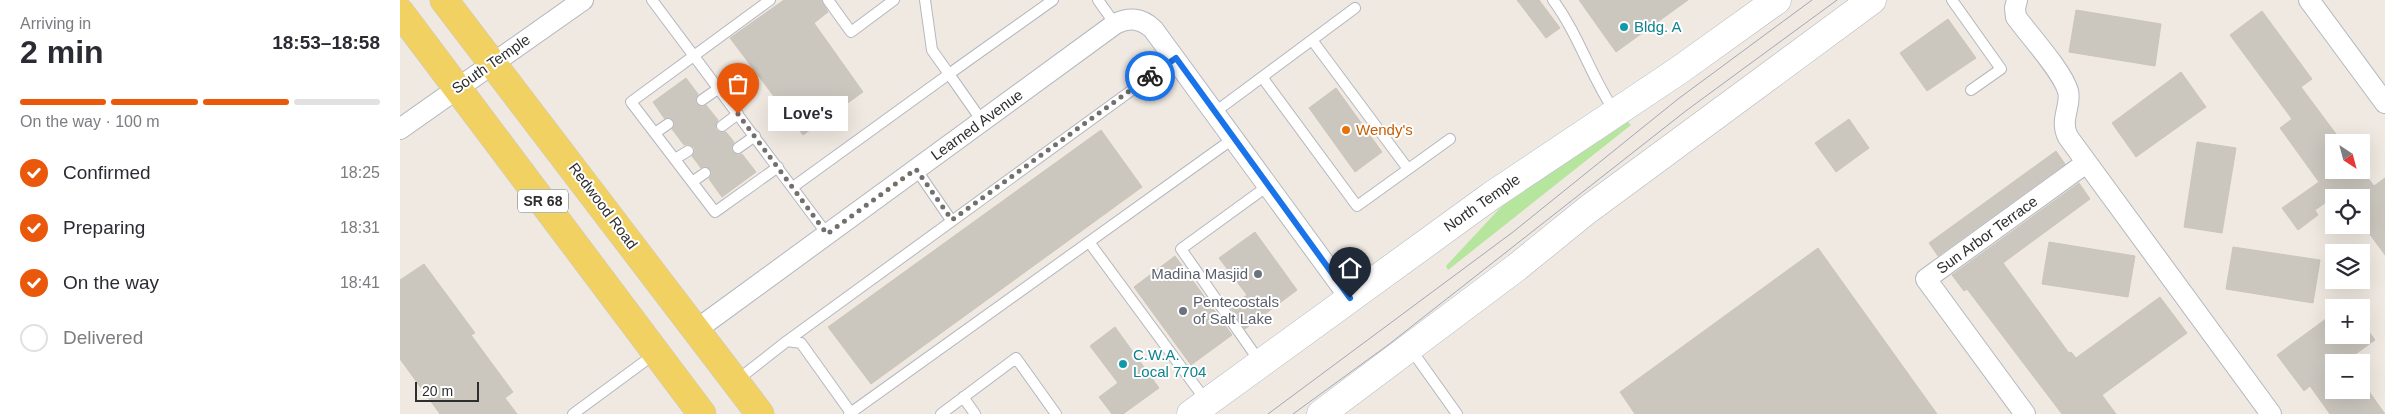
<!DOCTYPE html>
<html lang="en">
<head>
<meta charset="utf-8">
<style>
  body { margin:0; font-family:Helvetica,sans-serif; background:#f7f7f7; color:#2b2b33; height:100vh; display:flex; flex-direction:column; font-size:19px; white-space:nowrap }
  * { box-sizing:border-box; margin:0 }
  p { font-size:16px; color:#7c7c81 }
  .icon { flex:none; width:28px; height:28px; fill:none; stroke:currentColor; stroke-width:2; stroke-linecap:round; stroke-linejoin:round }
  .map { position:relative; flex:1; overflow:hidden }
  .panel { display:flex; flex-direction:column; background:#fff; width:400px }
  .panel>* { flex:none }
  .needle { width:32px; rotate:144deg }
  .fabs { position:absolute; left:1925px; top:134px; display:grid; gap:10px }
  .fabs a { display:grid; place-items:center; width:45px; height:45px; border-radius:0px; background:#fff; box-shadow:0 5px 20px #0002; font-size:25px }
  .scale { position:absolute; left:15px; bottom:12px; width:64px; box-sizing:border-box; padding-left:5px; border:2px solid #2e2e2e; border-top:0; font-size:14px; line-height:18px; white-space:nowrap; color:#2e2e2e; -webkit-text-stroke:4px #fff; paint-order:stroke }
  .pin { position:absolute; display:grid; place-items:center; width:42px; height:42px; color:#fff; margin:-51px -21px; border-radius:50% 50% 50% 0; rotate:-45deg; box-shadow:0 0 5px #0007 }
  .pin .icon { rotate:45deg }
  .courier { position:absolute; display:grid; place-items:center; width:50px; height:50px; margin:-25px; border:4px solid #1a73e8; border-radius:50%; background:#fff; color:#222; box-shadow:0 1px 6px #0007 }
  .bubble { position:absolute; height:35px; border-radius:0px; background:#fff; box-shadow:0 5px 20px #0002; font-size:16px; font-weight:800; line-height:35px; text-align:center }
  .overview em { font-style:normal; font-weight:800 }
  .overview div { display:flex; flex-direction:column-reverse }
  .overview { display:flex; align-items:center; justify-content:space-between; height:85px; padding:0 20px }
  h1 { font-size:32px; font-weight:800; line-height:38px }
  .bar { display:grid; grid-template-columns:repeat(4,1fr); gap:8px 5px; align-content:center; height:60px; padding:0 20px }
  .bar i { height:6px; border-radius:4px; background:#e1e1e2 }
  .bar .selected { background:#ea580c }
  .bar p { grid-column:span 4 }
  ol { padding:0 20px; list-style:none }
  li { display:flex; align-items:center; gap:15px; height:55px }
  li p { margin-inline-start:auto }
  li .icon { padding:5px; border-radius:50%; background:#ea580c; color:#fff; stroke-width:4 }
  li:last-child { color:#7c7c81 }
  li i { width:28px; height:28px; border:2px solid #e1e1e2; border-radius:50% }
  main { display:flex; flex:1; min-height:0 }
  .map>svg:first-child { display:block }
  .green { fill:#b6e59e }
  .building { fill:#cbc7bf; stroke:#cbc5ba }
  .lines { fill:none; stroke-linecap:round; stroke-linejoin:round }
  .service-casing { stroke:#b4b7c1; stroke-width:12 }
  .minor-casing { stroke:#b4b7c1; stroke-width:22 }
  .secondary-casing { stroke:#b4b7c1; stroke-width:29 }
  .primary-casing { stroke:#c9c9c9; stroke-width:29 }
  .service { stroke:#fff; stroke-width:10 }
  .minor { stroke:#fff; stroke-width:20 }
  .secondary { stroke:#fff; stroke-width:28 }
  .primary { stroke:#f2d163; stroke-width:28 }
  .tram { stroke:#a3a6b8; stroke-width:1 }
  .done { stroke:#726f6d; stroke-width:5; stroke-dasharray:0 9 }
  .route { stroke:#1a73e8; stroke-width:6 }
  .culture-dot { fill:#0f9aa8; stroke:#fff; stroke-width:2 }
  .food-dot { fill:#e8710a; stroke:#fff; stroke-width:2 }
  .worship-dot { fill:#6b7280; stroke:#fff; stroke-width:2 }
  .labels { text-anchor:middle; stroke-width:4; stroke-linejoin:round; paint-order:stroke }
  .shield { fill:#fff; stroke:#6d6d6d; stroke-width:1 }
  .shield-label { font-size:14px; font-weight:bold; fill:#2e2e2e }
  .culture-label { font-size:15px; fill:#0d838f; stroke:#fff; text-anchor:start }
  .street-label { font-size:15px; fill:#2e2e2e; stroke:#fff }
  .food-label { font-size:15px; fill:#c56008; stroke:#fff; text-anchor:start }
  .worship-label { font-size:15px; fill:#5b616d; stroke:#fff; text-anchor:end }
</style>
</head>
<body>
<main>
<section class="panel">
<div class="overview"><div><h1>2 min</h1><p>Arriving in</p></div><em>18:53–18:58</em></div>
<div class="bar"><i class="selected"></i><i class="selected"></i><i class="selected"></i><i></i><p>On the way · 100 m</p></div>
<ol>
<li><svg class="icon" aria-label="check" viewBox="0 0 24 24"><path d="M5 12l5 5 9-10"/></svg>Confirmed<p>18:25</p></li>
<li><svg class="icon" aria-label="check" viewBox="0 0 24 24"><path d="M5 12l5 5 9-10"/></svg>Preparing<p>18:31</p></li>
<li><svg class="icon" aria-label="check" viewBox="0 0 24 24"><path d="M5 12l5 5 9-10"/></svg>On the way<p>18:41</p></li>
<li><i></i>Delivered</li>
</ol>
</section>
<div class="map">
<svg width="1985" height="414" viewBox="0 0 1985 414">
  <rect width="100%" height="100%" fill="#efe9e1"/>
  <path class="green" d="M 1228,122 L 1231,125 L 1048,270 L 1046,266 L 1102,206 Z"/>
  <path class="building" d="M 384,0 L 421,0 L 428,12 L 414,23 L 463,92 L 403,135 L 330,38 Z
    M 1117,0 L 1139,0 L 1160,28 L 1146,38 Z
    M 1179,0 L 1288,0 L 1216,52 Z
    M 1676,10 L 1761,24 L 1755,66 L 1669,52 Z
    M 1862,11 L 1912,79 L 1901,87 L 1942,142 L 1934,142 L 1934,170 L 1961,169 L 1974,186 L 1985,178 L 1985,255 L 1961,222 L 1961,198 L 1932,198 L 1915,210 L 1918,215 L 1898,230 L 1882,208 L 1919,182 L 1880,128 L 1892,119 L 1830,35 Z
    M 1548,19 L 1576,58 L 1527,91 L 1500,53 Z
    M 1781,72 L 1806,107 L 1736,157 L 1712,123 Z
    M 286,78 L 298,94 L 295,100 L 297,104 L 302,107 L 306,105 L 318,120 L 316,124 L 316,130 L 320,132 L 326,132 L 334,142 L 331,148 L 333,152 L 338,155 L 342,154 L 356,172 L 322,197 L 309,179 L 312,173 L 310,169 L 305,166 L 301,168 L 292,156 L 295,151 L 294,147 L 288,144 L 284,145 L 272,129 L 275,124 L 273,120 L 264,118 L 253,102 Z
    M 936,88 L 982,152 L 955,172 L 909,108 Z
    M 1449,119 L 1469,148 L 1436,172 L 1415,143 Z
    M 701,130 L 742,187 L 471,384 L 428,327 Z
    M 1797,142 L 1836,148 L 1822,233 L 1784,227 Z
    M 1656,151 L 1665,164 L 1538,256 L 1529,243 Z
    M 1679,183 L 1690,199 L 1603,263 L 1669,353 L 1671,352 L 1676,358 L 1760,297 L 1787,333 L 1702,395 L 1716,414 L 1662,414 L 1567,289 L 1564,291 L 1552,275 Z
    M 855,232 L 897,290 L 845,329 L 830,307 L 847,295 L 819,258 Z
    M 1649,242 L 1735,256 L 1728,297 L 1642,284 Z
    M 1833,247 L 1920,260 L 1913,303 L 1826,289 Z
    M 1418,248 L 1537,414 L 1235,414 L 1220,392 Z
    M 775,256 L 832,335 L 791,365 L 734,287 Z
    M 24,264 L 75,333 L 71,335 L 113,392 L 105,398 L 117,414 L 40,414 L 0,359 L 0,280 Z
    M 1934,313 L 1934,335 L 1961,335 L 1961,321 L 1975,340 L 1947,360 L 1948,362 L 1934,362 L 1934,390 L 1961,390 L 1961,380 L 1985,414 L 1930,414 L 1910,386 L 1904,391 L 1877,355 Z
    M 715,327 L 759,388 L 723,414 L 712,414 L 699,397 L 718,383 L 690,346 Z"/>
  <g class="lines">
    <g class="service-casing">
      <path id="service" d="M 252,0 L 427,234
        M 370,0 L 231,102 L 315,212 L 378,167
        M 428,0 L 451,32 L 494,0
        M 525,0 L 532,50 L 549,74 L 653,0
        M 698,0 L 715,24
        M 1153,0 C 1179,35 1191,77 1215,112
        M 1552,0 L 1601,69 L 1571,90
        M 912,40 L 1008,169
        M 862,77 L 957,206 L 1050,139
        M 302,100 L 319,88
        M 815,112 L 955,8
        M 322,126 L 338,114
        M 255,133 L 268,124
        M 338,148 L 355,136
        M 275,159 L 288,151
        M 516,169 L 551,220
        M 292,182 L 305,173
        M 393,187 L 549,74 L 582,121
        M 689,242 L 807,402
        M 387,341 L 401,343 L 451,413
        M 1010,348 L 1057,414
        M 860,362 L 781,249 L 869,185
        M 336,381 L 387,341 L 776,58
        M 563,397 L 575,414
        M 173,414 L 256,353
        M 449,414 L 834,138
        M 541,414 L 616,358 L 656,414"/>
    </g>
    <g class="minor-casing">
      <path id="minor" d="M 1617,0 L 1615,8 L 1616,17 C 1630,36 1662,71 1668,91 C 1672,106 1659,119 1668,137 L 1871,414
        M 1909,0 L 1985,103
        M 0,129 L 183,0
        M 296,330 L 715,24 C 730,17 741,18 753,29 L 950,298
        M 1625,414 L 1526,279 L 1686,163"/>
    </g>
    <g class="secondary-casing">
      <path id="secondary" d="M 791,414 L 1091,196 L 1278,71 L 1377,0
        M 921,414 L 1117,267 L 1186,211 L 1472,0"/>
    </g>
    <g class="primary-casing">
      <path id="primary" d="M 44,0 L 360,414
        M 0,12 L 302,414"/>
    </g>
    <use href="#service" class="service"/>
    <use href="#minor" class="minor"/>
    <use href="#secondary" class="secondary"/>
    <use href="#primary" class="primary"/>
    <path class="tram" d="M 868,414 L 1113,232 L 1278,99 L 1412,0
      M 893,414 L 988,345 L 1287,110 L 1437,0"/>
  </g>
  <g class="lines">
    <path class="done" d="M 338,114 L 427,234 L 516,169 L 552,220 L 750,76"/>
    <path class="route" d="M 750,76 L 776,58 L 950,298"/>
  </g>
  <g class="culture-dot">
    <circle cx="1224" cy="27" r="5"/>
    <circle cx="723" cy="364" r="5"/>
  </g>
  <circle class="food-dot" cx="946" cy="130" r="5"/>
  <g class="worship-dot">
    <circle cx="858" cy="274" r="5"/>
    <circle cx="783" cy="311" r="5"/>
  </g>
  <g class="labels">
    <rect class="shield" x="118" y="189.5" width="50" height="23" rx="4"/>
    <g class="shield-label">
      <text x="143" y="206">SR 68</text>
    </g>
    <g class="culture-label">
      <text x="1234" y="32">Bldg. A</text>
      <text x="733" y="360">C.W.A.<tspan x="733" dy="17">Local 7704</tspan></text>
    </g>
    <g class="street-label">
      <text transform="translate(91 64) rotate(-35)" y="5">South Temple</text>
      <text transform="translate(577 125) rotate(-36)" y="5">Learned Avenue</text>
      <text transform="translate(1082 203) rotate(-35)" y="5">North Temple</text>
      <text transform="translate(203 206) rotate(53)" y="5">Redwood Road</text>
      <text transform="translate(1587 235) rotate(-36)" y="5">Sun Arbor Terrace</text>
    </g>
    <g class="food-label">
      <text x="956" y="135">Wendy's</text>
    </g>
    <g class="worship-label">
      <text x="848" y="279">Madina Masjid</text>
      <text x="793" y="307" text-anchor="start">Pentecostals<tspan x="793" dy="17">of Salt Lake</tspan></text>
    </g>
  </g>
</svg>
<div class="fabs">
<a><svg class="needle" viewBox="-14 -14 28 28"><path d="M0-13l5 13h-10z" fill="#e53935"/><path d="M0 13l5-13h-10z" fill="#7c7c81"/></svg></a>
<a><svg class="icon" aria-label="locate" viewBox="0 0 24 24"><circle cx="12" cy="12" r="6"/><path d="M12 2v4M12 18v4M2 12h4M18 12h4"/></svg></a>
<a><svg class="icon" aria-label="layers" viewBox="0 0 24 24"><path d="M12 4l9 5-9 5-9-5zM3 14l9 5 9-5"/></svg></a>
<a>+</a>
<a>−</a>
</div>
<div class="scale">20 m</div>
<div class="pin" style="left:338px;top:114px;background:#ea580c"><svg class="icon" aria-label="bag" viewBox="0 0 24 24"><path d="M5 8h14l-1 12H6zM9 8a3 3 0 0 1 6 0"/></svg></div>
<div class="pin" style="left:950px;top:298px;background:#1f2937"><svg class="icon" aria-label="home" viewBox="0 0 24 24"><path d="M3 11l9-7 9 7M6 9v11h12V9"/></svg></div>
<div class="courier" style="left:750px;top:76px"><svg class="icon" aria-label="bike" viewBox="0 0 24 24"><circle cx="6" cy="16" r="4"/><circle cx="18" cy="16" r="4"/><path d="M6 16l4-8h5l3 8M10 8l3 8H6M13 5h3"/></svg></div>
<div class="bubble" style="left:368px;top:96px;width:80px">Love's</div>
</div>
</main>
</body>
</html>
